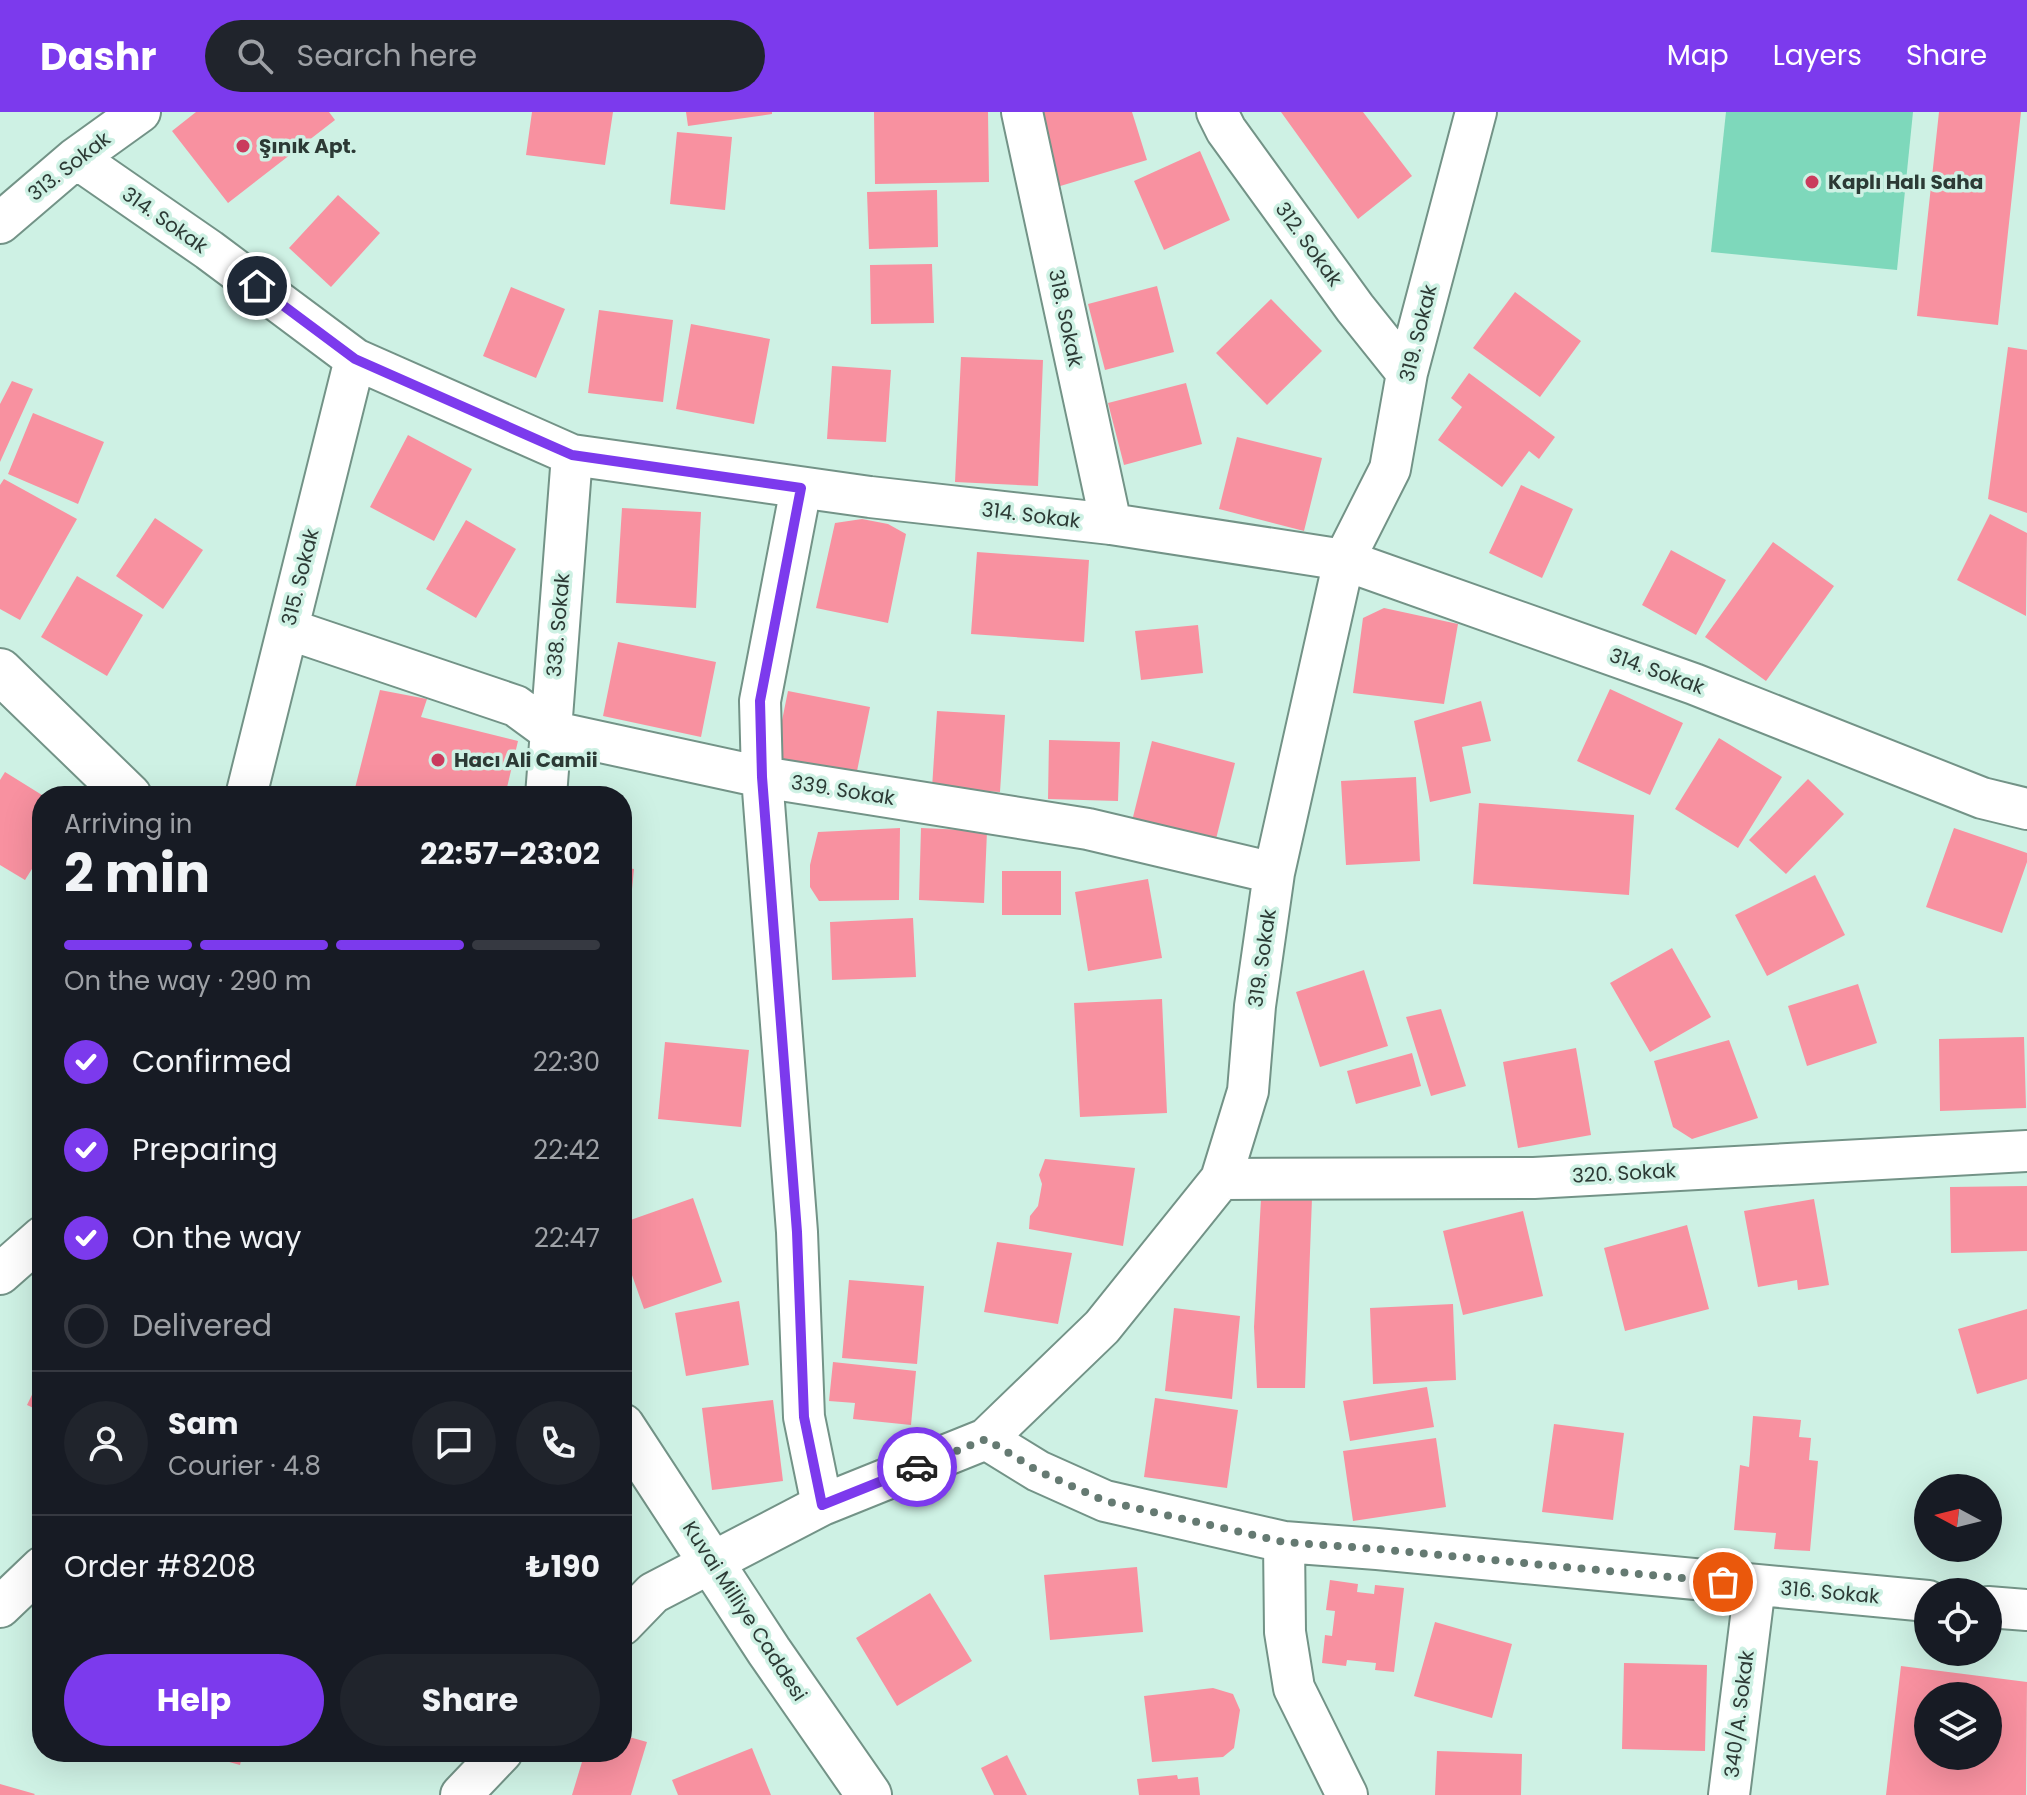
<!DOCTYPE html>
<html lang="en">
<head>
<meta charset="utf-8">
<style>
  body { margin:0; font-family:Poppins,sans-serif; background:#20242c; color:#f1f3f6; height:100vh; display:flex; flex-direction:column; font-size:30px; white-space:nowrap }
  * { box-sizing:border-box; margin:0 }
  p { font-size:26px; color:#9ea1a6 }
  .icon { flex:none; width:44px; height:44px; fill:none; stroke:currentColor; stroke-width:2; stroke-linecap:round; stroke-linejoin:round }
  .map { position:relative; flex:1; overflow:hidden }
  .side { position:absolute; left:32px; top:674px; width:600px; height:976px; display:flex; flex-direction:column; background:#171b24; border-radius:32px; box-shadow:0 8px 32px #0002 }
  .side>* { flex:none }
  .needle { width:52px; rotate:277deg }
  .tools { position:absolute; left:1914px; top:1362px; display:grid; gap:16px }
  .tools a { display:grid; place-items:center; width:88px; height:88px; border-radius:50%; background:#171b24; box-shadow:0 8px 32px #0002; font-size:40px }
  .pin { position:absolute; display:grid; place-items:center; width:68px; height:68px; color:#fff; margin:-34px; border:4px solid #fff; border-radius:50%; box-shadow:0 2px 8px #0007 }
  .courier { position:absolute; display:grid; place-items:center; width:80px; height:80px; margin:-40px; border:6px solid #7c3aed; border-radius:50%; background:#fff; color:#222; box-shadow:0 2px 10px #0007 }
  .headline em { font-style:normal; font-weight:700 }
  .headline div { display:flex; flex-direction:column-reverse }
  .headline { display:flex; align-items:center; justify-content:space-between; height:136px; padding:0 32px }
  h1 { font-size:52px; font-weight:700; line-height:60px }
  .bar { display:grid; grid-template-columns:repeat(4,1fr); gap:12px 8px; align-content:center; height:96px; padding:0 32px }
  .bar i { height:10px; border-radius:6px; background:#363941 }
  .bar .active { background:#7c3aed }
  .bar p { grid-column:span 4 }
  .line { display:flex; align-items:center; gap:20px; padding:0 32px; border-top:2px solid #363941 }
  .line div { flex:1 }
  .round { display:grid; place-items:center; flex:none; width:84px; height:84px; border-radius:42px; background:#20242c }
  ol { padding:0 32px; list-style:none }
  li { display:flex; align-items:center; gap:24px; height:88px }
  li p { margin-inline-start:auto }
  li .icon { padding:8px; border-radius:50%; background:#7c3aed; color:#fff; stroke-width:4 }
  li:last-child { color:#9ea1a6 }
  li i { width:44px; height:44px; border:4px solid #363941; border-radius:50% }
  .cta { display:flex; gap:16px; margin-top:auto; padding:16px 32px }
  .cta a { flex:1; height:92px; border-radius:48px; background:#7c3aed; color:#fff; font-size:32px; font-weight:700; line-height:92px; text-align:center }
  .cta a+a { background:#20242c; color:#f1f3f6 }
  header { display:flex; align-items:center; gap:48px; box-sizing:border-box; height:112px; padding:0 40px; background:#7c3aed; color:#fff }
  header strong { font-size:38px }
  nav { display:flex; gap:44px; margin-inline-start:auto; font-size:28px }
  .search { width:560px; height:72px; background:#20242c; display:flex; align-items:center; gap:20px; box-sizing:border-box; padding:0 28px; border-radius:44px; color:#9ea1a6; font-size:30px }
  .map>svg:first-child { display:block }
  .green { fill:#7ed8bb }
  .building { fill:#f891a0; fill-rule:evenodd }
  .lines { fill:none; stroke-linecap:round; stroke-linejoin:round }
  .minor-casing { stroke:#739387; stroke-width:44 }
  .tertiary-casing { stroke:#739387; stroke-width:48 }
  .minor { stroke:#fff; stroke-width:40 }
  .tertiary { stroke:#fff; stroke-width:44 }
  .done { stroke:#657a72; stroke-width:8; stroke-dasharray:0 14.4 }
  .route { stroke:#7c3aed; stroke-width:10 }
  .poi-dot { fill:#ca3b5d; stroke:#cef1e4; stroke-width:3 }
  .labels { text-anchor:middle; stroke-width:7; stroke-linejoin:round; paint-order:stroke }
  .poi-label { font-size:20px; font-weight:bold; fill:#2c3a35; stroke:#cef1e4; text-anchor:start }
  .street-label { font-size:20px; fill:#2c3a35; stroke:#cef1e4 }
</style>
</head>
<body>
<header>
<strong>Dashr</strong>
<div class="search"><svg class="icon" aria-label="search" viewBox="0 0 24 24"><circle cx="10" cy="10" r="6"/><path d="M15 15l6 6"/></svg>Search here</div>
<nav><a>Map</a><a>Layers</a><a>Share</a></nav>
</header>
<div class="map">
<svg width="2027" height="1683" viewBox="0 0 2027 1683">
  <rect width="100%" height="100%" fill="#cef1e4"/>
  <path class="green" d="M 1726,0 L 1913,0 L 1897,158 L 1711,140 Z"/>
  <path class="building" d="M 196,0 L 329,0 L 335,8 L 228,91 L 172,19 Z
    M 532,0 L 613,0 L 605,53 L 526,43 Z
    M 686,0 L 772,0 L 772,2 L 688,14 Z
    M 874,0 L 988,0 L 989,70 L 875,72 Z
    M 1035,0 L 1132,0 L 1147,48 L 1057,75 Z
    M 1281,0 L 1363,0 L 1412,64 L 1358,107 Z
    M 1939,0 L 2021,0 L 1998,213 L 1917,204 Z
    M 677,20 L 732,25 L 725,98 L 670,92 Z
    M 1200,39 L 1230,108 L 1164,138 L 1134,69 Z
    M 937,78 L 938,135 L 869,137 L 867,80 Z
    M 338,83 L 380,121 L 331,175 L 289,136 Z
    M 932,152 L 934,211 L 871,212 L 870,153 Z
    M 1157,174 L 1174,240 L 1105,258 L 1088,192 Z
    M 511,175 L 565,197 L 536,266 L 483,244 Z
    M 1515,180 L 1581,229 L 1540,285 L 1473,236 Z
    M 1271,187 L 1322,239 L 1267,293 L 1216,241 Z
    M 599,198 L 673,208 L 663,290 L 588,281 Z
    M 691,212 L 770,227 L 754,312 L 676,297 Z
    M 2008,235 L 2027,238 L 2027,401 L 1988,387 Z
    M 961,245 L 1043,248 L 1038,374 L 955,370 Z
    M 832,254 L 891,258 L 886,330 L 827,327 Z
    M 1469,261 L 1555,325 L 1539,347 L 1529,339 L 1502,375 L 1438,328 L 1462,295 L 1451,286 Z
    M 12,269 L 33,277 L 0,350 L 0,292 Z
    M 1186,271 L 1202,332 L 1124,353 L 1108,291 Z
    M 33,301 L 104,330 L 78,392 L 8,362 Z
    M 408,323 L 472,357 L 434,429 L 370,395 Z
    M 1237,325 L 1322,346 L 1304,419 L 1219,397 Z
    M 4,367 L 77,407 L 20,508 L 0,497 L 0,373 Z
    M 1521,373 L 1573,397 L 1542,466 L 1489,441 Z
    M 622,396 L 701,400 L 696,496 L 616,491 Z
    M 1990,402 L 2027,421 L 2026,504 L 1957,468 Z
    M 155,406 L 203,438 L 163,497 L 116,464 Z
    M 862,407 L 888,412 L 906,422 L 888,511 L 816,496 L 835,411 Z
    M 466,408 L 516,437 L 476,506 L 426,477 Z
    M 1773,430 L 1834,474 L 1766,569 L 1705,525 Z
    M 1671,438 L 1726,468 L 1696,523 L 1642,493 Z
    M 977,440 L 1089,448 L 1084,530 L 971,522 Z
    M 77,464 L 143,503 L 107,564 L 41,525 Z
    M 1384,496 L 1458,512 L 1444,592 L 1353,581 L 1363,506 Z
    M 1198,513 L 1203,561 L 1141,568 L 1135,519 Z
    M 618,530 L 716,550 L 701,625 L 603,604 Z
    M 1610,577 L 1683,611 L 1650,683 L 1577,649 Z
    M 380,578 L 427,587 L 421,605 L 518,629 L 505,684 L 353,684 Z
    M 788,579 L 870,595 L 856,664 L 774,648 Z
    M 1481,589 L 1491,629 L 1462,635 L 1471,681 L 1430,690 L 1414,609 Z
    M 937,599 L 1005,603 L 1000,680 L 932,676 Z
    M 1719,626 L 1782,665 L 1738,736 L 1675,697 Z
    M 1049,628 L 1120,630 L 1118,689 L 1048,687 Z
    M 1152,629 L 1235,651 L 1215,731 L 1132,709 Z
    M 5,660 L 42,683 L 42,741 L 25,768 L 0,753 L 0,668 Z
    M 1416,665 L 1420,749 L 1346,753 L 1341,669 Z
    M 1808,667 L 1844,702 L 1786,762 L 1749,728 Z
    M 1479,691 L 1634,703 L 1629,783 L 1473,772 Z
    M 900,716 L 899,788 L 819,789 L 810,775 L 810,753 L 818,720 Z
    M 921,716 L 987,719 L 984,791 L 919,788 Z
    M 1954,716 L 2027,741 L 2027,750 L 2002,821 L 1926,795 Z
    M 622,755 L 634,757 L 628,818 L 622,817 Z
    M 1002,759 L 1061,759 L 1061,803 L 1002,803 Z
    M 1815,763 L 1845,823 L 1767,864 L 1735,803 Z
    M 1148,767 L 1162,846 L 1088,859 L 1075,780 Z
    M 913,806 L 916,865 L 832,868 L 830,810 Z
    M 1672,836 L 1711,905 L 1650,940 L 1610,871 Z
    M 1364,858 L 1388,934 L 1320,955 L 1296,880 Z
    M 1858,872 L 1877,931 L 1807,954 L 1788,894 Z
    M 1162,887 L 1167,1001 L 1080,1005 L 1074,891 Z
    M 1441,897 L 1466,974 L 1431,984 L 1406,905 Z
    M 2024,925 L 2026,996 L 1940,999 L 1939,927 Z
    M 1729,928 L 1758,1006 L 1692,1027 L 1673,1015 L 1654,949 Z
    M 665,930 L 749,938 L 741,1015 L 658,1007 Z
    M 1576,936 L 1591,1023 L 1518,1036 L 1503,950 Z
    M 1412,941 L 1421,974 L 1356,992 L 1347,959 Z
    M 1045,1047 L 1135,1056 L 1123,1134 L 1029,1117 L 1030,1104 L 1038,1094 L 1042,1072 L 1039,1063 Z
    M 2027,1074 L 2027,1139 L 1951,1141 L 1950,1075 Z
    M 693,1086 L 722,1170 L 644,1197 L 622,1135 L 622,1111 Z
    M 1312,1086 L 1305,1276 L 1257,1276 L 1254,1215 L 1261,1087 Z
    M 1814,1087 L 1829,1173 L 1798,1178 L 1797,1168 L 1758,1175 L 1744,1099 Z
    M 1523,1099 L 1543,1184 L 1463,1203 L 1443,1119 Z
    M 1687,1113 L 1709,1197 L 1625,1219 L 1604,1136 Z
    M 997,1130 L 1072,1141 L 1058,1212 L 984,1200 Z
    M 849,1168 L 924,1174 L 917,1252 L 842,1246 Z
    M 739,1189 L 749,1253 L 686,1264 L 675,1201 Z
    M 1453,1192 L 1456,1268 L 1373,1272 L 1370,1196 Z
    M 1174,1196 L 1240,1204 L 1232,1287 L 1165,1279 Z
    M 2027,1197 L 2027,1267 L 1977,1282 L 1958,1217 Z
    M 833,1250 L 916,1259 L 911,1313 L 853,1307 L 855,1291 L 829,1289 Z
    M 42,1262 L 42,1300 L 27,1293 Z
    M 1427,1275 L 1434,1315 L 1350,1329 L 1343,1289 Z
    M 1155,1286 L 1238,1298 L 1227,1376 L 1144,1365 Z
    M 773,1288 L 783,1369 L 712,1378 L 702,1296 Z
    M 1753,1304 L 1801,1308 L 1799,1325 L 1811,1326 L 1809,1348 L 1818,1349 L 1810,1439 L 1774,1437 L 1776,1421 L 1734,1418 L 1740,1353 L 1749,1355 Z
    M 1554,1312 L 1624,1321 L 1613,1408 L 1542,1400 Z
    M 1436,1326 L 1446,1395 L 1353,1409 L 1343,1339 Z
    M 1137,1455 L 1143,1520 L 1050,1528 L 1044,1463 Z
    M 1330,1468 L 1358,1472 L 1357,1480 L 1374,1482 L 1375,1473 L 1404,1476 L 1394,1560 L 1375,1558 L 1376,1551 L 1347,1548 L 1346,1554 L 1322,1551 L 1325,1523 L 1332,1524 L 1335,1499 L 1326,1498 Z
    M 930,1481 L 972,1549 L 897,1594 L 856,1526 Z
    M 1435,1510 L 1512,1532 L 1492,1606 L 1414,1584 Z
    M 1624,1551 L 1707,1553 L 1705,1639 L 1622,1637 Z
    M 1901,1554 L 2027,1570 L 2026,1683 L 1886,1683 ZM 1928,1584 L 1988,1584 L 1988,1644 L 1928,1644 Z
    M 1213,1576 L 1233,1582 L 1240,1598 L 1234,1636 L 1223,1645 L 1152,1650 L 1144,1584 Z
    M 622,1623 L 647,1630 L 631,1683 L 572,1683 L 585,1640 L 611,1646 L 613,1640 L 622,1640 Z
    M 752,1636 L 771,1683 L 678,1683 L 672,1668 Z
    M 1437,1639 L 1522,1642 L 1521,1683 L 1435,1683 Z
    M 193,1640 L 243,1640 L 240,1653 Z
    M 1007,1643 L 1027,1683 L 994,1683 L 981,1656 Z
    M 1177,1663 L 1178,1667 L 1198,1665 L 1200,1683 L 1139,1683 L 1137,1667 Z
    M 0,1672 L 35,1682 L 34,1683 L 0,1683 Z"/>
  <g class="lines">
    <g class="minor-casing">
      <path id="minor" d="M 1022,0 L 1111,412
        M 1217,0 L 1226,18 L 1355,196 L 1407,261
        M 76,46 L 209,138 L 355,247 L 572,343 L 870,385 L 1111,412 L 1344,448 L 1694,572 L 1982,686 L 2027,697
        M 0,111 L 76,46 L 140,0
        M 801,376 L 760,589 L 762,665 L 797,1120 L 804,1305 L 822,1393
        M 288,517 L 516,594 L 550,619 L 762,665 L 1088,717 L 1274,761
        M 246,684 L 355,247
        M 546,684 L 572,343
        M 1221,1067 L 1534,1066 L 2027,1039
        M 0,1162 L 42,1125
        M 986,1327 L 1038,1359 L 1105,1389 L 1284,1430 L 1377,1437 L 1928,1489
        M 1284,1430 L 1285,1520 L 1294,1576 L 1347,1683
        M 0,1495 L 42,1455
        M 1988,1495 L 2027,1498
        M 622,1513 L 653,1481 L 822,1393 L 986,1327 L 1102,1215 L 1221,1067 L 1248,979 L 1255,894 L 1274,761 L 1344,448 L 1390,357 L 1407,261 L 1476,0
        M 461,1683 L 502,1640
        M 1729,1683 L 1755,1473"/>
    </g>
    <g class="tertiary-casing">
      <path id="tertiary" d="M 0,559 L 129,684
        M 622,1314 L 769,1539 L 869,1683"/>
    </g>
    <use href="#minor" class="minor"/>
    <use href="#tertiary" class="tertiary"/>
  </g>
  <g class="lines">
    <path class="done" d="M 917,1355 L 986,1327 L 1038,1359 L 1105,1389 L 1284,1430 L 1377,1437 L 1723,1470"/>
    <path class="route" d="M 257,174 L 355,247 L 572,343 L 801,376 L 760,589 L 762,665 L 797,1120 L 804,1305 L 822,1393 L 917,1355"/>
  </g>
  <g class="poi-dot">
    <circle cx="243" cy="34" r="8"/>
    <circle cx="1812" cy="70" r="8"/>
    <circle cx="438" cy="648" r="8"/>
  </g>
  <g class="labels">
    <g class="poi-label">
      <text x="259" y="41">Şınık Apt.</text>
      <text x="1828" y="77">Kaplı Halı Saha</text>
      <text x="454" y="655">Hacı Ali Camii</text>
    </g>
    <g class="street-label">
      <text transform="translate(69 54) rotate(-38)" y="7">313. Sokak</text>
      <text transform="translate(165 108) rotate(35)" y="7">314. Sokak</text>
      <text transform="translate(1309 132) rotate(54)" y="7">312. Sokak</text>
      <text transform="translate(1066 206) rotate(78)" y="7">318. Sokak</text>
      <text transform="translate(1418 221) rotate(-76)" y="7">319. Sokak</text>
      <text transform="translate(1031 403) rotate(7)" y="7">314. Sokak</text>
      <text transform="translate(300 465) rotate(-76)" y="7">315. Sokak</text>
      <text transform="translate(558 513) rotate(-85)" y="7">338. Sokak</text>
      <text transform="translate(1657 559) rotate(20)" y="7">314. Sokak</text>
      <text transform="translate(843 678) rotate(9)" y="7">339. Sokak</text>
      <text transform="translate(1262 846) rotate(-82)" y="7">319. Sokak</text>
      <text transform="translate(1624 1061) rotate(-3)" y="7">320. Sokak</text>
      <text transform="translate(1830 1480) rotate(5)" y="7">316. Sokak</text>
      <text transform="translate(745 1499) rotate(57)" y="7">Kuvai Milliye Caddesi</text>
      <text transform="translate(1739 1602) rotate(-83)" y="7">340/A. Sokak</text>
    </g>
  </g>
</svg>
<div class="tools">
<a><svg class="needle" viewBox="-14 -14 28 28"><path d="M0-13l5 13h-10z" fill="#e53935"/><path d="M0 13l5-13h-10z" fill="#9ea1a6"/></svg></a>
<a><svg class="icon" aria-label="locate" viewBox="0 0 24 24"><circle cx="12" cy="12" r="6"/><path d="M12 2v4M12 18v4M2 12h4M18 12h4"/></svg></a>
<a><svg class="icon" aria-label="layers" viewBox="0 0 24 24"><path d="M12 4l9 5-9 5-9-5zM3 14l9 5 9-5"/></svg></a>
</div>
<div class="pin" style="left:1723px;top:1470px;background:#ea580c"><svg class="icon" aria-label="bag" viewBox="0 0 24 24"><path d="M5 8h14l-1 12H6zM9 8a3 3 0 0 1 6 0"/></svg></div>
<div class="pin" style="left:257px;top:174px;background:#1f2937"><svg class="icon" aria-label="home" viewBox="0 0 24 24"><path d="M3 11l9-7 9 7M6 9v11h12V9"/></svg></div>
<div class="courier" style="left:917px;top:1355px"><svg class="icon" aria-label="car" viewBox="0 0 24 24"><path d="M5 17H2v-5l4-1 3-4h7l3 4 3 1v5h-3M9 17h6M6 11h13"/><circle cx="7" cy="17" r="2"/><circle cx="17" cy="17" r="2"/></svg></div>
<section class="side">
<div class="headline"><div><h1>2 min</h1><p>Arriving in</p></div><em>22:57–23:02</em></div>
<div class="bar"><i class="active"></i><i class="active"></i><i class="active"></i><i></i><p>On the way · 290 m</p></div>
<ol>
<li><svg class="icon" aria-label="check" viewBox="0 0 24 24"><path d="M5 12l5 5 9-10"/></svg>Confirmed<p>22:30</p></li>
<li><svg class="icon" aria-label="check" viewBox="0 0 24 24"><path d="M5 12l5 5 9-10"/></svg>Preparing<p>22:42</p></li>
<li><svg class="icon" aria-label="check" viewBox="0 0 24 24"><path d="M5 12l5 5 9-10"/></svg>On the way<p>22:47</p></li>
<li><i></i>Delivered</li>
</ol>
<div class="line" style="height:144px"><a class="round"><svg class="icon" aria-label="person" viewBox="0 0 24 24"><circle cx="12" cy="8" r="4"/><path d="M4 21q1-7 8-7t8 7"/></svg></a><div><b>Sam</b><p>Courier · 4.8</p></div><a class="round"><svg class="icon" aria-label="chat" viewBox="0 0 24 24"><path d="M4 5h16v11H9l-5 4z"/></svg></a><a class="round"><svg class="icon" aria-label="phone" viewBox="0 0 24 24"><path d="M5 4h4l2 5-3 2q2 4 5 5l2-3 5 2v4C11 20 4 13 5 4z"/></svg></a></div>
<div class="line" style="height:104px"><div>Order #8208</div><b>₺190</b></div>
<div class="cta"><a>Help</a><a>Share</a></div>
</section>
</div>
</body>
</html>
